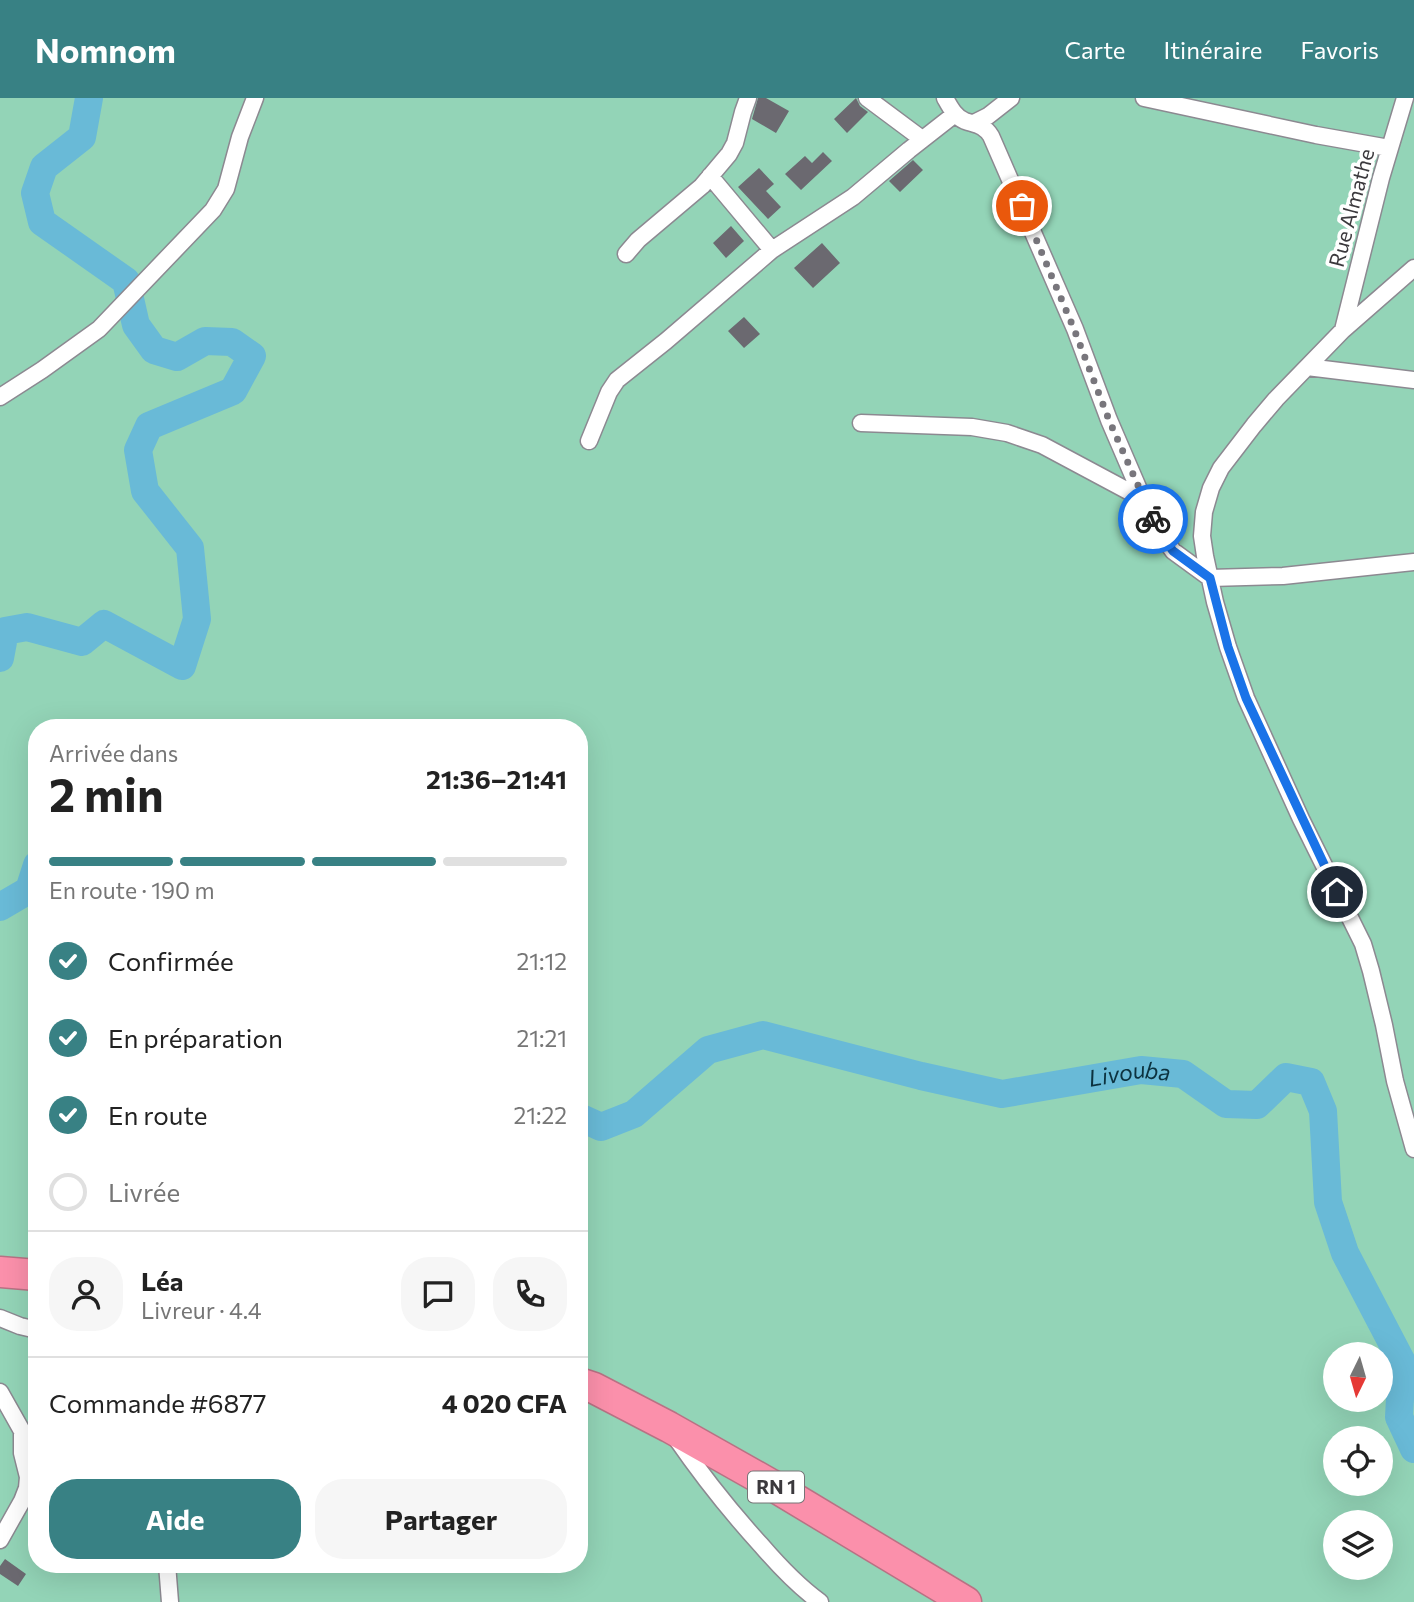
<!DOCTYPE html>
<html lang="fr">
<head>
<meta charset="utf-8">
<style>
  body { margin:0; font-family:Commissioner,sans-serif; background:#f6f6f6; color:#222; height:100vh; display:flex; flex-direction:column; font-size:26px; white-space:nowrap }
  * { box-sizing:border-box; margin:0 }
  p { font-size:23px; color:#767676 }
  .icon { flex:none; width:38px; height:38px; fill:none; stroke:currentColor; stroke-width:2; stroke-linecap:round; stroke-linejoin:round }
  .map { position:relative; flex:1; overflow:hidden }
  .panel { position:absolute; left:28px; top:621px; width:560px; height:854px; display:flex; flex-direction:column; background:#fff; border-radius:28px; box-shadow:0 7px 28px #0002 }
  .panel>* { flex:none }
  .needle { width:46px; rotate:185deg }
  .controls { position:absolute; left:1323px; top:1244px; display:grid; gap:14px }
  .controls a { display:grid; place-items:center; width:70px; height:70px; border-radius:50%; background:#fff; box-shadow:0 7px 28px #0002; font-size:35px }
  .pin { position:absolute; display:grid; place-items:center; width:60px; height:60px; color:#fff; margin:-30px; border:4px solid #fff; border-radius:50%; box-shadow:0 2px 7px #0007 }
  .courier { position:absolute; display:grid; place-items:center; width:70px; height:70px; margin:-35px; border:5px solid #1a73e8; border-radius:50%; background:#fff; color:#222; box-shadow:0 2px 9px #0007 }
  .head em { font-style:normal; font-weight:700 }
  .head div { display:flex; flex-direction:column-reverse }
  .head { display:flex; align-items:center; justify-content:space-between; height:119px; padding:0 21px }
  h1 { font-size:46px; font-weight:700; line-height:52px }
  .bar { display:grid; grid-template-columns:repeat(4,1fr); gap:10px 7px; align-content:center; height:84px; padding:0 21px }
  .bar i { height:9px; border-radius:5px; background:#e0e0e0 }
  .bar .on { background:#388184 }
  .bar p { grid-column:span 4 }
  .line { display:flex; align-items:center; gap:18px; padding:0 21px; border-top:2px solid #e0e0e0 }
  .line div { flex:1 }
  .round { display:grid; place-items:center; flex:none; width:74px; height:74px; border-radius:28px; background:#f6f6f6 }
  ol { padding:0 21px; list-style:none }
  li { display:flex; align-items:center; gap:21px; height:77px }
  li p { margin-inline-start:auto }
  li .icon { padding:7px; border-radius:50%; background:#388184; color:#fff; stroke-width:4 }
  li:last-child { color:#767676 }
  li i { width:38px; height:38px; border:4px solid #e0e0e0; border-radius:50% }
  .action { display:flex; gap:14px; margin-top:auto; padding:14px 21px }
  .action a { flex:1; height:80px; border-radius:28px; background:#388184; color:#fff; font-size:28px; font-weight:700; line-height:80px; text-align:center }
  .action a+a { background:#f6f6f6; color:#222 }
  header { display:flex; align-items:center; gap:42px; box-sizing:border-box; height:98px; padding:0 35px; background:#388184; color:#fff }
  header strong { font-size:33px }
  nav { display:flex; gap:38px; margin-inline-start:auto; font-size:24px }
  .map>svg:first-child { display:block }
  .green { fill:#93d4b7; fill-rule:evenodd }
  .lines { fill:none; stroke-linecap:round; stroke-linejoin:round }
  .river { stroke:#69bad7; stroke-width:28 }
  .building { fill:#6b6970 }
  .street-casing { stroke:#8c8991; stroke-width:19 }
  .highway-casing { stroke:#b87284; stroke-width:33 }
  .street { stroke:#fff; stroke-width:16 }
  .highway { stroke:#fb90ab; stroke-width:30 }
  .done { stroke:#78767c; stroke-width:7; stroke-dasharray:0 12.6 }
  .route { stroke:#1a73e8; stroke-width:9 }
  .labels { text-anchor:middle; stroke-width:7; stroke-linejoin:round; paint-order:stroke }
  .shield { fill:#fff; stroke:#767477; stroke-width:2 }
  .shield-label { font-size:19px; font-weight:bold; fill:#3b393d }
  .street-label { font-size:21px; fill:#3b393d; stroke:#fff }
  .water-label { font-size:23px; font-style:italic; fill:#0c323f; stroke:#fff }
</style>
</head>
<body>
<header>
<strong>Nomnom</strong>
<nav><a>Carte</a><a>Itinéraire</a><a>Favoris</a></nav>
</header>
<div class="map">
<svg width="1414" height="1504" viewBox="0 0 1414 1504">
  <rect width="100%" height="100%" fill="#eae7f0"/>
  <path class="green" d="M 0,0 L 1414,0 L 1414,1504 L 0,1504 ZM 37,630 L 579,630 L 579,1466 L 37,1466 ZM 1335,1256 L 1381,1256 L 1381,1302 L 1335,1302 ZM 1335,1340 L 1381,1340 L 1381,1386 L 1335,1386 ZM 1335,1424 L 1381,1424 L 1381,1470 L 1335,1470 Z"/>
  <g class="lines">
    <g class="river">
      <path d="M 0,560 L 5,533 L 27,529 L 82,544 L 104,526 L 182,568 L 197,521 L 190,450 L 145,393 L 138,352 L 149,328 L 233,293 L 252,258 L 232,244 L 205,243 L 177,259 L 154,252 L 136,227 L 126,183 L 42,124 L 35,95 L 44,69 L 82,39 L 89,0"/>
      <path d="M 0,809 L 29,792 L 37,767"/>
      <path id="s1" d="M 579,1019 L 601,1029 L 634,1016 L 708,952 L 763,937 L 921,978 L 1002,996 L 1141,972 L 1183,976 L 1226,1006 L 1257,1007 L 1286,979 L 1311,984 L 1323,1013 L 1328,1104 L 1345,1155 L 1402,1264 L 1399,1319 L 1414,1351"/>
    </g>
  </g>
  <path class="building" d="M 758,0 L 766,0 L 789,13 L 776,35 L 752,21 Z
    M 856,0 L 860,8 L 868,14 L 847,35 L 834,21 Z
    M 823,54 L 832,63 L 801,92 L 785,76 L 805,58 L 812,65 Z
    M 913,62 L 923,72 L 900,94 L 889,83 Z
    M 759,70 L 774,86 L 766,93 L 781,109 L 768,121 L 738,89 Z
    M 731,128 L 744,143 L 726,160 L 713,145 Z
    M 822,145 L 840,165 L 813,190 L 794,170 Z
    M 744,219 L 760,236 L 744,250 L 728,233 Z
    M 5,1461 L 26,1476 L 18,1488 L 0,1476 L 0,1468 Z"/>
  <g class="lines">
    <g class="street-casing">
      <path id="street" d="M 867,0 L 922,41
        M 945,0 C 950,9 955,19 965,23 C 977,27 984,27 991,38 L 1075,231 L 1109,322 L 1143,401 L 1159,433 L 1173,453 L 1210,480 L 1283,478 L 1414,464
        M 1144,0 L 1316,37 L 1389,50
        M 974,25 L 988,18 L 1011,0
        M 710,78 L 772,152
        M 626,156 L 638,142 L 702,88 L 729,56 L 735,45 L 743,14 L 748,0
        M 1414,170 L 1343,232 L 1276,301 L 1254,327 L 1221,370 L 1211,390 L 1204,414 L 1202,438 L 1205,458 L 1215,504 L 1228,549 L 1246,600 L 1301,721 L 1363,846 L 1371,873 L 1384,927 L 1395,983 L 1414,1051
        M 1343,232 L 1381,80 L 1405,0
        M 1307,269 L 1414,282
        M 0,299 L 42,272 L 99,231 L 213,112 L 226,91 L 240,39 L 255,0
        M 861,325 L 972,329 L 1007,335 L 1042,347 L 1143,401
        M 589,343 L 609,294 L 617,282 L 666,243 L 772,152 L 853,99 L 909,52 L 955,16
        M 0,1220 L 20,1228 L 37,1232
        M 0,1294 L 22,1333 L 22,1355 L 28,1379 L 27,1390 L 22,1403 L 0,1442
        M 676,1340 C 703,1379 729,1412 761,1447 C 779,1468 798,1488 820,1504
        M 167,1466 L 170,1504"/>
    </g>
    <g class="highway-casing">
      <path id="highway" d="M 0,1174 L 37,1177
        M 579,1285 L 594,1290 L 669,1329 L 770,1386 L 966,1504"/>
    </g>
    <use href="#street" class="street"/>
    <use href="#highway" class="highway"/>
  </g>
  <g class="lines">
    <path class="done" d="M 1022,108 L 1074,231 L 1109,322 L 1153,421"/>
    <path class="route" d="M 1153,421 L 1158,433 L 1173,453 L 1210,480 L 1228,549 L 1246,600 L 1337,794"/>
  </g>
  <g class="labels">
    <rect class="shield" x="748" y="1373.5" width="56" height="31" rx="5"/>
    <g class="shield-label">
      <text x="776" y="1396">RN 1</text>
    </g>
    <g class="street-label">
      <text transform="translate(1352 110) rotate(-75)" y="7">Rue Almathe</text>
    </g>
    <g class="water-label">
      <text dy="8" stroke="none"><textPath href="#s1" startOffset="590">Livouba</textPath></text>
    </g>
  </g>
</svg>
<div class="controls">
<a><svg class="needle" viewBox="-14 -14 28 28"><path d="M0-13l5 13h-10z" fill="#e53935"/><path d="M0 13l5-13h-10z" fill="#767676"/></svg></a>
<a><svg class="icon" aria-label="locate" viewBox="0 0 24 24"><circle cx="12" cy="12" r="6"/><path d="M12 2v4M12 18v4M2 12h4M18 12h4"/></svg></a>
<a><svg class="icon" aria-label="layers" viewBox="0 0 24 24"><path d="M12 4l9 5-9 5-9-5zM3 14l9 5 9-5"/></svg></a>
</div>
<div class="pin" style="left:1022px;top:108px;background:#ea580c"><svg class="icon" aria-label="bag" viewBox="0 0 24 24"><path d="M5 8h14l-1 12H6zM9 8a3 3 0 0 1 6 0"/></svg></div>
<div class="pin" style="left:1337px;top:794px;background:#1f2937"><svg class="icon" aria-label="home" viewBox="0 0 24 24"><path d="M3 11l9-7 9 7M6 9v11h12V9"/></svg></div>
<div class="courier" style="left:1153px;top:421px"><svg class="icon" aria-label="bike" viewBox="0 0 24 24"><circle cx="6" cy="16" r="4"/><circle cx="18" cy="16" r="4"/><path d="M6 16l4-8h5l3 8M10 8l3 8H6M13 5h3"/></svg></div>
<section class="panel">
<div class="head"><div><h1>2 min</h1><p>Arrivée dans</p></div><em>21:36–21:41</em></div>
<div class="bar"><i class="on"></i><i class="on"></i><i class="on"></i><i></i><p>En route · 190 m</p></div>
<ol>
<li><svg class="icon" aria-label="check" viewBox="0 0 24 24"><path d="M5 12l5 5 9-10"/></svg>Confirmée<p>21:12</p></li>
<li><svg class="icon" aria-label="check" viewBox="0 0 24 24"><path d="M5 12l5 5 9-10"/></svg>En préparation<p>21:21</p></li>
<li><svg class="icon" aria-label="check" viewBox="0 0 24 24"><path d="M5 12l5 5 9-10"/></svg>En route<p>21:22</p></li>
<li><i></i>Livrée</li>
</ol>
<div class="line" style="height:126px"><a class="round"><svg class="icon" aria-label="person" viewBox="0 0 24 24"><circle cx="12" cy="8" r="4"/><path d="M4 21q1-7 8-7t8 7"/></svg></a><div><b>Léa</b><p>Livreur · 4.4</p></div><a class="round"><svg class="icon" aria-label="chat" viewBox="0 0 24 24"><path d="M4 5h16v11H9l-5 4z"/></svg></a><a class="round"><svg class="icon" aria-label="phone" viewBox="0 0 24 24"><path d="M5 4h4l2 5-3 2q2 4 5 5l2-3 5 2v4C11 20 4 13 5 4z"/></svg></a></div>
<div class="line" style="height:91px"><div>Commande #6877</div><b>4 020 CFA</b></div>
<div class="action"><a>Aide</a><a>Partager</a></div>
</section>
</div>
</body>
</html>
